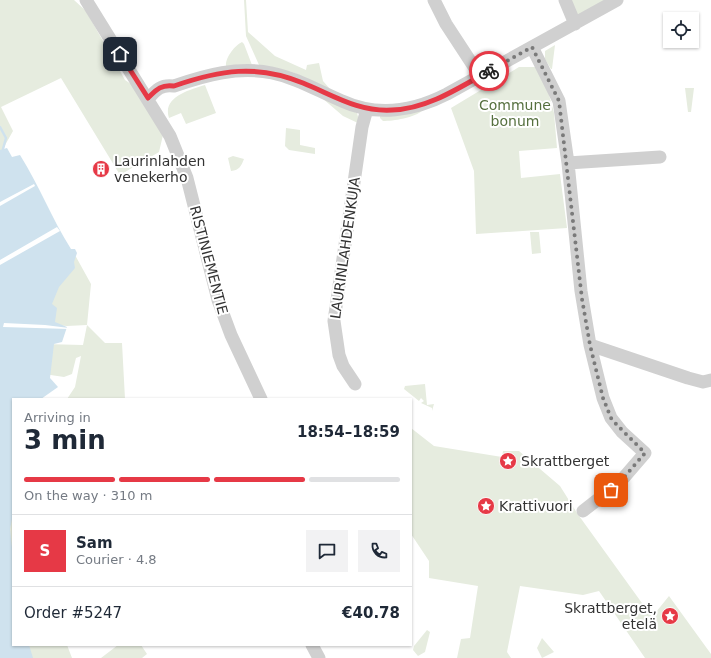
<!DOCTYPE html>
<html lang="en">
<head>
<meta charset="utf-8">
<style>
  body { margin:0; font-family:"DejaVu Sans",sans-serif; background:#f2f2f3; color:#1f2937; height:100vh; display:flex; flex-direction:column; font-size:15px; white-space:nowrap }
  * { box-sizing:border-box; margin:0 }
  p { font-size:13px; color:#747a83 }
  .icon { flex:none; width:22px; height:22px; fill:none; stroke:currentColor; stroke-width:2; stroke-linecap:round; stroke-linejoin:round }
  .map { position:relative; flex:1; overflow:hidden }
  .sheet { position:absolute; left:12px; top:398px; width:400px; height:248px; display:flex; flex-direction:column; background:#fff; border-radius:0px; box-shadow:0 1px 3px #0004 }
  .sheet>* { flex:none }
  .controls { position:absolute; left:663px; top:12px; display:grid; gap:8px }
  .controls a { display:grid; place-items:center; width:36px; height:36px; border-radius:0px; background:#fff; box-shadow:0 1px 3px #0004; font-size:20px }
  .pin { position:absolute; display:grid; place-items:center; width:34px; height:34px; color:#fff; margin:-17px; border-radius:8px; box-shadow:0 2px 6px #0006 }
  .courier { position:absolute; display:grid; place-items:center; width:40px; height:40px; margin:-20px; border:3px solid #e63946; border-radius:50%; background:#fff; color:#222; box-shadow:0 1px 5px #0007 }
  .headline em { font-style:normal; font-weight:600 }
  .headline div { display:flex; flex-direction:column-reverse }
  .headline { display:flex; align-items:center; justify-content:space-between; height:68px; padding:0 12px }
  h1 { font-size:26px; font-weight:600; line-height:30px }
  .bar { display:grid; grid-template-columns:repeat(4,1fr); gap:6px 4px; align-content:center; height:48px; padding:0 12px }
  .bar i { height:5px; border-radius:3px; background:#e0e1e3 }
  .bar .active { background:#e63946 }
  .bar p { grid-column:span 4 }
  .line { display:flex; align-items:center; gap:10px; padding:0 12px; border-top:1px solid #e0e1e3 }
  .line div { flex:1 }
  .round { display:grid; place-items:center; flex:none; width:42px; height:42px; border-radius:0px; background:#f2f2f3 }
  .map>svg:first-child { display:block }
  .green { fill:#e6ecdf }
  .water { fill:#cfe2ee }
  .pier { fill:#fff }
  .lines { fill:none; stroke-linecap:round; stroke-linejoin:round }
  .stream { stroke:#cfe2ee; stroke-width:2.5 }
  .minor { stroke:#d0d0d0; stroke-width:13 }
  .done { stroke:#7a7a7a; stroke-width:4; stroke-dasharray:0 7.2 }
  .route { stroke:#e63946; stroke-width:5 }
  .labels { text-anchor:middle; stroke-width:4; stroke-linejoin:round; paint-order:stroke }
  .park-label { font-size:14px; fill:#56703f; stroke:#fff }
  .poi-label { font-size:14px; fill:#333; stroke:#fff; text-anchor:start }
  .street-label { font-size:14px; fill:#333; stroke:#fff }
</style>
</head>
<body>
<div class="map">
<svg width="711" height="658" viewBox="0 0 711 658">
  <rect width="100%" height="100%" fill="#fff"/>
  <path class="green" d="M 0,0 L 74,0 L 86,11 L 125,80 L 134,86 L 163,135 L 159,152 L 120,175 L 61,78 L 1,107 L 13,131 L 0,154 Z
    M 244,0 L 246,0 L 248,32 L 275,56 L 306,70 L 307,65 L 319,63 L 323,81 L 330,89 L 292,72 L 259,65 L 246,36 Z
    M 569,0 L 605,0 L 579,15 L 574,14 Z
    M 242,42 L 244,44 L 252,65 L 226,66 C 225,58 235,45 242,42 Z
    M 555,45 L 552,69 L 551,69 L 545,59 L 545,51 Z
    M 519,67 L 536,67 L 548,91 L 554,113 L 557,148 L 519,151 L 521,178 L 560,174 L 567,228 L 476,234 L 474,171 L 451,108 Z
    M 205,85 L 216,113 L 186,124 L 181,113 L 169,118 C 162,97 189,90 205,85 Z
    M 685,88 L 694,88 L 691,112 L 688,112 Z
    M 322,98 L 357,113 L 360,124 L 343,116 Z
    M 423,110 C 415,118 393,121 383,121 L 380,118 L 380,116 Z
    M 286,128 L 300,130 L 300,145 L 315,148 L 315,154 L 289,150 L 285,146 Z
    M 233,156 L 244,159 C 241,166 240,170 231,171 L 228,158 Z
    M 530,232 L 539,232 L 541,253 L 532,254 Z
    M 75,255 L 91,284 L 87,325 L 105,343 L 122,343 L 125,399 L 67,399 L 75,387 L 81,356 L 76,358 L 72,374 L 64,377 L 44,374 L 43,344 L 83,345 L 87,325 L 67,326 L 30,323 Z
    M 425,384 L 427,405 L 434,404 L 432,411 L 432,408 L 421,403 L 424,401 L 421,398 L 419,401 L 404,389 L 405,386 Z
    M 13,422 L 13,645 L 67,645 L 72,658 L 19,658 L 5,631 L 0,609 L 0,471 Z
    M 411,428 L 434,446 L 502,457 L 503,451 L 519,451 L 560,486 L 577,513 L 652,617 L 669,596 L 711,654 L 711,658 L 645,658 L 599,591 L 583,595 L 520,586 L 507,652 L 511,658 L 457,658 L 461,639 L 470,638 L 478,586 L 429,578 L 429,561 L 411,534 Z
    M 427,630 L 430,632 L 425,652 L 418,656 L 413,650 L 414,646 Z
    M 542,638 L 554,652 L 542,658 L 537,648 Z
    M 118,645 L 141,645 L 147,654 L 142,658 L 101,658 Z"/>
  <path class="water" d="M 7,148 L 12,157 L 20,155 C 39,185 52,219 71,249 L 75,249 L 77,253 L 74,262 L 75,268 L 59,287 L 52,304 L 57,308 L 55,322 L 67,327 L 62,342 L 54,344 L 50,378 L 58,387 L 41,399 L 13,399 L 13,514 L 10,529 L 13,557 L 13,645 L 29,645 L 33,658 L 0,658 L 0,150 Z"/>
  <path class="pier" d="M 34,184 L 35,186 L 0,206 L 0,202 Z
    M 57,227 L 60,231 L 0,265 L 0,260 Z
    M 4,323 L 45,325 L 69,328 L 69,329 L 3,327 Z"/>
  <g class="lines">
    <path class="stream" d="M 0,127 L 6,138 L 3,149"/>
    <path class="minor" d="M 86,0 L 170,136 L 187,178 L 218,300 L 231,335 L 261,399
      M 434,0 L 446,24 L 480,76
      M 565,0 L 575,24
      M 532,47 L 559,101 L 568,163 L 581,291 L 590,345 L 603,398 L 611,418 L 622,432 L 645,453 L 620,482 L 583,511
      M 148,99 C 156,90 161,84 174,86 C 206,75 238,66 272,73 C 297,78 318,91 342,101 C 377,117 414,111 447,94 L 617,0
      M 568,163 L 660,157
      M 590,345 L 688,378 L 703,382 L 711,380
      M 355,384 L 343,366 L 339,355 L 334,321 L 362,127 L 367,109
      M 312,645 L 319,658"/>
  </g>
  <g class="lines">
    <path class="done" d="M 489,71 L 532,47 L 559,101 L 582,299 L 590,345 L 603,398 L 611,418 L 617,425 L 645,453 L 620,482 L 611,490"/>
    <path class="route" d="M 120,54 L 148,98 C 156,90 161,84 174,86 C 220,70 257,64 303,83 C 333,95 358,112 392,110 C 427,109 459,88 489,71"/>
  </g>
  <defs>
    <g id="building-disc" transform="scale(0.9)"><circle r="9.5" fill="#e63946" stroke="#fff"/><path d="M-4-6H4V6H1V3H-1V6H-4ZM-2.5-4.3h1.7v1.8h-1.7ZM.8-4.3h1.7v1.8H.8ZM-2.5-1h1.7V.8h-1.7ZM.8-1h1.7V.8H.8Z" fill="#fff"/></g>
    <g id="sight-disc" transform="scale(0.9)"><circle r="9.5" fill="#e63946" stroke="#fff"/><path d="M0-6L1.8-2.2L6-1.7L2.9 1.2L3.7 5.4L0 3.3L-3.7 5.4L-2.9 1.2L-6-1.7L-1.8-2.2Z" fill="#fff"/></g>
  </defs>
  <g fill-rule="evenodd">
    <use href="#building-disc" x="101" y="169"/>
    <use href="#sight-disc" x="508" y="461"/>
    <use href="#sight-disc" x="486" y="506"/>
    <use href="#sight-disc" x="670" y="616"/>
  </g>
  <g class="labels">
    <g class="park-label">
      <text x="515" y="110">Commune<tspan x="515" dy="16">bonum</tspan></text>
    </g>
    <g class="poi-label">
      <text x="114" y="166">Laurinlahden<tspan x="114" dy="16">venekerho</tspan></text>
      <text x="521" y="466">Skrattberget</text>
      <text x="499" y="511">Krattivuori</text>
      <text x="657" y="613" text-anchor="end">Skrattberget,<tspan x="657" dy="16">etelä</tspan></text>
    </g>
    <g class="street-label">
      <text transform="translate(345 248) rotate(-82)" y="5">LAURINLAHDENKUJA</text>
      <text transform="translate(209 260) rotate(75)" y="5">RISTINIEMENTIE</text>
    </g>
  </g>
</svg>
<div class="controls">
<a><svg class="icon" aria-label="locate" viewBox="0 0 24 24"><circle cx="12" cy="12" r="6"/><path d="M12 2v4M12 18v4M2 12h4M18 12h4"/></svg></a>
</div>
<div class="pin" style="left:611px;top:490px;background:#ea580c"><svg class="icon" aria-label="bag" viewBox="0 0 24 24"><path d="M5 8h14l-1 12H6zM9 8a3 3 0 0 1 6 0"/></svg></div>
<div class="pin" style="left:120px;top:54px;background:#1f2937"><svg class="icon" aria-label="home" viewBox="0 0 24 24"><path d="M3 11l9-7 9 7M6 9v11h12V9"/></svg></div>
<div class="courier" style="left:489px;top:71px"><svg class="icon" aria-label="bike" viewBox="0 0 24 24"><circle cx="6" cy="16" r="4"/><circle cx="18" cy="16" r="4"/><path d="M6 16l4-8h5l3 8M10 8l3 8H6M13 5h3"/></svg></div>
<section class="sheet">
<div class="headline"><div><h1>3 min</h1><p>Arriving in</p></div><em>18:54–18:59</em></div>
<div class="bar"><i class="active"></i><i class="active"></i><i class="active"></i><i></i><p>On the way · 310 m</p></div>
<div class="line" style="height:72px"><b class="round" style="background:#e63946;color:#fff">S</b><div><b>Sam</b><p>Courier · 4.8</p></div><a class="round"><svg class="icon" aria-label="chat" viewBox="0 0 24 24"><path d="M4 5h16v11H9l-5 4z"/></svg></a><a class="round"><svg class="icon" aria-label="phone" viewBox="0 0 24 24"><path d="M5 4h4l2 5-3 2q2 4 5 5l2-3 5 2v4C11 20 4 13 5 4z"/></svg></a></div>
<div class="line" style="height:52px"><div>Order #5247</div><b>€40.78</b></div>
</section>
</div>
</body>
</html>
